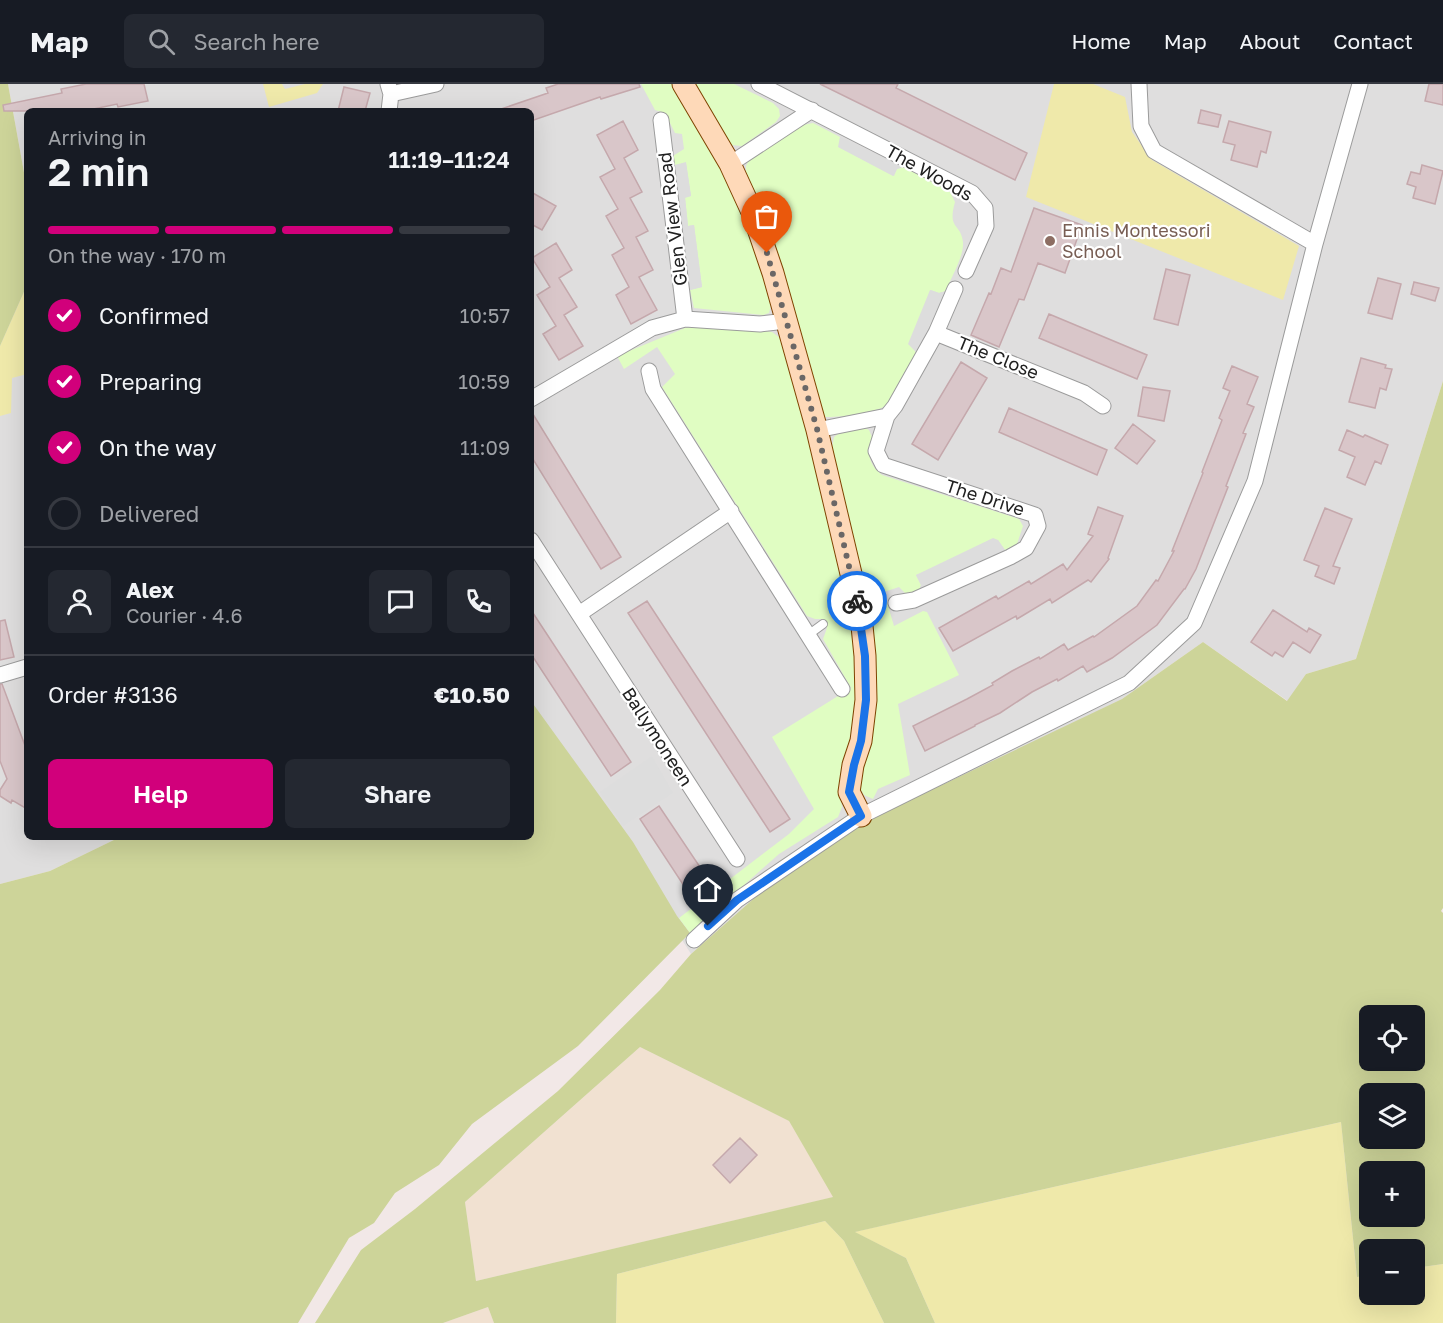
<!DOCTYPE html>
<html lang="en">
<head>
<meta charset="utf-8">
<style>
  body { margin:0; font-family:"Golos Text",sans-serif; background:#242831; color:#f1f3f6; height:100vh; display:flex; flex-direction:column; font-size:22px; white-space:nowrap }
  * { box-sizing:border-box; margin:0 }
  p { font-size:20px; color:#9ea1a6 }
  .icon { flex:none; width:33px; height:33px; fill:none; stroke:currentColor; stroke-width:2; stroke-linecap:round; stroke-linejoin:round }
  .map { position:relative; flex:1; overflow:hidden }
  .details { position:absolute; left:24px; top:24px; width:510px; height:732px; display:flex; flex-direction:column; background:#171b24; border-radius:9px; box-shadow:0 6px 24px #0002 }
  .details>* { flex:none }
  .tools { position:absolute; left:1359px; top:921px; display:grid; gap:12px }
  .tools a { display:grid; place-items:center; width:66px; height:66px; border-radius:9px; background:#171b24; box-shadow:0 6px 24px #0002; font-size:30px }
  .pin { position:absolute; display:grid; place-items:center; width:51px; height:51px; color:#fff; margin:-62px -26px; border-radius:50% 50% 50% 0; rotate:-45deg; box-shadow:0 0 6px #0007 }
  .pin .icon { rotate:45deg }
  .courier { position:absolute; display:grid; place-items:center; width:60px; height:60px; margin:-30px; border:4px solid #1a73e8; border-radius:50%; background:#fff; color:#222; box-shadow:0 2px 8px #0007 }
  .headline em { font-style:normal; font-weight:600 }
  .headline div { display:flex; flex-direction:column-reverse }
  .headline { display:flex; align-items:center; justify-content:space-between; height:102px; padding:0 24px }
  h1 { font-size:39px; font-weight:600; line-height:45px }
  .bar { display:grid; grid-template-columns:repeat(4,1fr); gap:9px 6px; align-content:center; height:72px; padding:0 24px }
  .bar i { height:8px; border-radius:4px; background:#363941 }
  .bar .current { background:#d1007b }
  .bar p { grid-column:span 4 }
  .line { display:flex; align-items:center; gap:15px; padding:0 24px; border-top:2px solid #363941 }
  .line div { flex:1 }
  .round { display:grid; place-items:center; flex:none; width:63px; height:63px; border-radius:9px; background:#242831 }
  ol { padding:0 24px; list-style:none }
  li { display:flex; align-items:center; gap:18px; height:66px }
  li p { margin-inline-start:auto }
  li .icon { padding:6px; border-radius:50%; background:#d1007b; color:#fff; stroke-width:4 }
  li:last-child { color:#9ea1a6 }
  li i { width:33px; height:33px; border:3px solid #363941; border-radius:50% }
  .action { display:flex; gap:12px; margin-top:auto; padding:12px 24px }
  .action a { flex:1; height:69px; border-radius:9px; background:#d1007b; color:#fff; font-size:24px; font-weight:600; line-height:69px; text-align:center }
  .action a+a { background:#242831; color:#f1f3f6 }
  header { display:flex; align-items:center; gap:36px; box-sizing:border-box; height:84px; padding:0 30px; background:#171b24; border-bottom:2px solid #363941 }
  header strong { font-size:28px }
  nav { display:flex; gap:33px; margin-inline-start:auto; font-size:21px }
  .search { width:420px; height:54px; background:#242831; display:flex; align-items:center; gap:15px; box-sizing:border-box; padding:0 21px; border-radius:9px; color:#9ea1a6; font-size:22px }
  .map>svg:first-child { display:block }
  .residential { fill:#dfdede }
  .farmland { fill:#f1e1d1 }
  .grass { fill:#efe9aa }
  .forest { fill:#cdd499; fill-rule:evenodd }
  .park { fill:#e0fdc2 }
  .parking { fill:#ddd }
  .building { fill:#d9c6c9; stroke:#c5a8ac; stroke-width:1.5 }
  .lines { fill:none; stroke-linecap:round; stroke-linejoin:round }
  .service-casing { stroke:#9b9b9b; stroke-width:10 }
  .minor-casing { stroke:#9b9b9b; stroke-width:17 }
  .secondary-casing { stroke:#7f4300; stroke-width:23 }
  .service { stroke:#fff; stroke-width:8 }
  .minor { stroke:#fff; stroke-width:15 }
  .secondary { stroke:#fed9b8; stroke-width:21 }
  .done { stroke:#6a6766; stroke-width:6; stroke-dasharray:0 10.8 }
  .route { stroke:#1a73e8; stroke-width:8 }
  .education-dot { fill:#8d6e63; stroke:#fff; stroke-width:2 }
  .labels { text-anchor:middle; stroke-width:4.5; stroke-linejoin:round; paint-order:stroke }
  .street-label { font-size:18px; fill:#212121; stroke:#fff }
  .education-label { font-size:18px; fill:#785e54; stroke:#fff; text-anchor:start }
</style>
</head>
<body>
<header>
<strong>Map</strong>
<div class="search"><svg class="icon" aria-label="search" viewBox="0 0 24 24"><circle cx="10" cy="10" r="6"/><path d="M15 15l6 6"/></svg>Search here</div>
<nav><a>Home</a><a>Map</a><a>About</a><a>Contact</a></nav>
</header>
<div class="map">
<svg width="1443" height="1239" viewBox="0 0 1443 1239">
  <rect width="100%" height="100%" fill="#f2e8e7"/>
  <path class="residential" d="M 8,0 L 1443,0 L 1443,297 L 1356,575 L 1306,590 L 1288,617 L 1203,558 L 1122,615 L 793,780 L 691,870 L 531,621 L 531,27 L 27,27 L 27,105 Z
    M 27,201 L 27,753 L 120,753 L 50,787 L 0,800 L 0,262 Z"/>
  <path class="farmland" d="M 640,963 L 789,1037 L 834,1113 L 476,1197 L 465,1118 Z
    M 488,1223 L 494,1239 L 443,1239 Z"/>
  <path class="grass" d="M 263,0 L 282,0 L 285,5 L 305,0 L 323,0 L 317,9 L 269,23 Z
    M 1054,0 L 1093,0 L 1125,13 L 1132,48 L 1152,76 L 1299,162 L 1283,216 L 1026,113 Z
    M 27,201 L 27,290 L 12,294 L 11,329 L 0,332 L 0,262 Z
    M 1341,1038 L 1357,1193 L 1369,1191 L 1370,1210 L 1414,1210 L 1415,1184 L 1443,1180 L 1443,1239 L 935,1239 L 906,1174 L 854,1148 Z
    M 825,1137 L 844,1157 L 884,1239 L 616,1239 L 617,1190 Z"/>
  <path class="forest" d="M 0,0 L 8,0 L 27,105 L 27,164 L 24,166 L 27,201 L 0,262 Z
    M 1443,297 L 1443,824 L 1441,827 L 1443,829 L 1443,1180 L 1415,1184 L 1414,1166 L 1370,1166 L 1369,1191 L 1357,1193 L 1341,1038 L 855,1148 L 906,1174 L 935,1239 L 884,1239 L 844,1157 L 825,1137 L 617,1190 L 616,1239 L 494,1239 L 488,1223 L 443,1239 L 315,1239 L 361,1166 L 415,1125 L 558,1007 L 660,906 L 691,870 L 793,780 L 833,753 L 1122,615 L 1203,558 L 1287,617 L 1306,590 L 1356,575 ZM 1370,932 L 1414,932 L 1414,976 L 1370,976 ZM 640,963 L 789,1037 L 833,1113 L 476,1197 L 465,1118 ZM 1370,1010 L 1414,1010 L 1414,1054 L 1370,1054 ZM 1370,1088 L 1414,1088 L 1414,1132 L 1370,1132 Z
    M 531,617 L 633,758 L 677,832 L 690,849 L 578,962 L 472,1040 L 439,1081 L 395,1109 L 374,1139 L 349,1154 L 298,1239 L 0,1239 L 0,800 L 50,787 L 120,753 L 531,753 Z"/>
  <path class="park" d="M 641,0 L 673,0 L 726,91 L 743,131 L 769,206 L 771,221 L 769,229 L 763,231 L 694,224 L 690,206 L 702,203 L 694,141 L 688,142 L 685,113 L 691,112 L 686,79 L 675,81 L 673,72 L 684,65 L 682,50 L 675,49 L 665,29 L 655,26 Z
    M 693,0 L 734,0 L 773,19 L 779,25 L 780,32 L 776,38 L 742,62 L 731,61 L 725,56 Z
    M 813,39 L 840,53 L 839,63 L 894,92 L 897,85 L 903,83 L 949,106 L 955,118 C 947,146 961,139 963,158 C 964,173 951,193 946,207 L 939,209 L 931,206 L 909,260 L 916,268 C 911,281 896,312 885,322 C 878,328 836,334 825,333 L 820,324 L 793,219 L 746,89 L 746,82 L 749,76 L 803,41 Z
    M 717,241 L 772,248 L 780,254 L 820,390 L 856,561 L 857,599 L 854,637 L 839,705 L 842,723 L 838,733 L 779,770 L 690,849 L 679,834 L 789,750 L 814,725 L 772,653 L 851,604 L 823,555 L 827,544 L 824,535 L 815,535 L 807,532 L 662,303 L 675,290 L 657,263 L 624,285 L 617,272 L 685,244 Z
    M 863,343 L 869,346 L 872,353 C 867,369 868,380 882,391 L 1010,432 L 1019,435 L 1023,442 L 1017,460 L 1005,466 L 998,456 L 916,491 L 921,501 L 919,507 L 906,510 L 899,503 L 884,508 L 894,542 L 923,527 L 927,528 L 959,591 L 898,620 L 910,691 L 878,705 L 873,715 L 864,711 L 858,701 L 873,640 L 832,364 L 834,353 L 842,347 Z"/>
  <path class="parking" d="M 840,53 L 903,83 L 897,85 L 893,92 L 838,63 Z
    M 686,78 L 691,112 L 685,114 L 688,142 L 694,141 L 702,203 L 690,206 L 675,81 Z
    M 930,206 L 939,209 L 946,207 L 916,268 L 908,260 Z
    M 993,454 L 998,456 L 1005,466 L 919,507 L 921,501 L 916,491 Z
    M 652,672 L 673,709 L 623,742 L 600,708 Z"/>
  <path class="building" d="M 86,0 L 144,0 L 148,17 L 118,23 L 117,20 L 84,27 L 4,27 L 3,21 L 62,9 L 61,5 Z
    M 558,0 L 639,0 L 640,3 L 601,15 L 600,13 L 531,37 L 531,27 L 501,27 L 501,25 L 548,9 L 546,4 Z
    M 820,0 L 898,0 L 896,4 L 1027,69 L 1015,96 Z
    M 1429,0 L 1443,0 L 1443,21 L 1425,17 Z
    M 344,3 L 370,9 L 365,27 L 338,27 Z
    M 1201,26 L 1221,31 L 1218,43 L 1198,39 Z
    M 623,37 L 638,66 L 624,74 L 642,108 L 630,114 L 648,147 L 636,153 L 653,186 L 639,193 L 657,226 L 631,240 L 616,211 L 629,203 L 612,171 L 624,164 L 606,132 L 618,125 L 600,93 L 615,85 L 597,51 Z
    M 1229,37 L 1271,48 L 1266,69 L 1261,67 L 1257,83 L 1231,76 L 1235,61 L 1223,58 Z
    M 1422,81 L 1443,87 L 1435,120 L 1413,114 L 1416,103 L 1407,100 L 1411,88 L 1420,90 Z
    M 531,108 L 556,122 L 542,146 L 531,140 Z
    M 1034,124 L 1082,141 L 1065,189 L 1038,179 L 1024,216 L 1019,215 L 999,263 L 971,251 L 989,209 L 991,210 L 1001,184 L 1011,188 Z
    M 556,159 L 572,186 L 559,194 L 577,223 L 564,231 L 583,262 L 559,276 L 543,250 L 556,242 L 537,211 L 550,203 L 532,174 Z
    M 1166,185 L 1190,191 L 1178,241 L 1154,235 Z
    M 1378,194 L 1401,200 L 1392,235 L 1368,229 Z
    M 1414,198 L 1439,204 L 1435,217 L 1411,210 Z
    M 1049,230 L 1147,271 L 1137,295 L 1039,254 Z
    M 1361,274 L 1386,281 L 1385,284 L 1392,285 L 1386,306 L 1380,304 L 1375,324 L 1349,318 Z
    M 961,278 L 987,294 L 938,376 L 912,360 Z
    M 1232,282 L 1258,293 L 1247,320 L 1254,323 L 1243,349 L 1246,350 L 1226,402 L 1228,403 L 1196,485 L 1185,505 L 1184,505 L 1157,541 L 1112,574 L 1087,588 L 1083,582 L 1058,597 L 1057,595 L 1032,608 L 1000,629 L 975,641 L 975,642 L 925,667 L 913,642 L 967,615 L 993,601 L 992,599 L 1012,587 L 1039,573 L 1040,575 L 1064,560 L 1068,566 L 1093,552 L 1094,553 L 1137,522 L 1156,496 L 1158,497 L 1174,467 L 1172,467 L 1203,389 L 1202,388 L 1222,336 L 1219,334 L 1230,307 L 1223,304 Z
    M 1143,303 L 1170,307 L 1164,337 L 1138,332 Z
    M 1009,324 L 1107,366 L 1097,391 L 999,348 Z
    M 531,327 L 621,473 L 601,485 L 531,372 Z
    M 1133,340 L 1155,357 L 1137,380 L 1115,364 Z
    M 1347,346 L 1363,353 L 1365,351 L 1388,361 L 1381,380 L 1375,377 L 1365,401 L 1347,393 L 1355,373 L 1339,366 Z
    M 1098,423 L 1123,432 L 1108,474 L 1109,475 L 1091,498 L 1088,496 L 1052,519 L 1050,515 L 1017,535 L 1016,532 L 953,567 L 939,544 L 996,512 L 998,515 L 1029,497 L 1031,500 L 1063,480 L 1067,486 L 1093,452 L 1088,450 Z
    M 1325,424 L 1352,435 L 1333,482 L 1340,484 L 1334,500 L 1315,492 L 1319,482 L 1304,476 Z
    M 647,517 L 790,735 L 770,748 L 628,529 Z
    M 531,526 L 631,678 L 611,692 L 531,570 Z
    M 1273,526 L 1307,548 L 1309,544 L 1321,551 L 1310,569 L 1293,558 L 1283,573 L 1275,568 L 1272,572 L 1251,558 Z
    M 5,536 L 14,573 L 0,576 L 0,537 Z
    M 0,600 L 2,600 L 27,667 L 27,725 L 12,716 L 11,719 L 0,712 L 0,706 L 7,695 L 0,677 Z
    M 659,722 L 708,795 L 688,808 L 640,735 Z
    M 740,1054 L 757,1071 L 730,1099 L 713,1081 Z"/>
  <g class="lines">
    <g class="service-casing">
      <path id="service" d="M 808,551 L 823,540"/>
    </g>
    <g class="minor-casing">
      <path id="minor" d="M 388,0 L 391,10 L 389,27
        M 759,0 L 972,109 L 985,124 L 986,142 L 966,187
        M 1139,0 L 1141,42 L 1154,67 L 1315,160
        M 391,10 L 436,0
        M 661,36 L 685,235
        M 730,80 L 812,26
        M 936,249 L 1084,309 L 1103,322
        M 649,287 L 653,305 L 842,605
        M 531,315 L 652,244 L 685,235 L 760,240 L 786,237
        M 887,332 L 895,322 L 936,249 L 955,205
        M 817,346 L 887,332 L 876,367 L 883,381 L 1035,431 L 1038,442 L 1026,464 L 1010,473 L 914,516 L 896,519
        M 531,456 L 737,775
        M 579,530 L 731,427
        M 0,591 L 27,583
        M 694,856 L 737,816 L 861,732 L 1129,599 L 1194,539 L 1255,397 L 1315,160 L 1360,0"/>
    </g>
    <g class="secondary-casing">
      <path id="secondary" d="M 683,0 L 730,80 L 753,130 L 773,189 L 817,346 L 861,532 L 865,572 L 866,616 L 861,657 L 853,681 L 849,708 L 861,732"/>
    </g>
    <use href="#service" class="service"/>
    <use href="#minor" class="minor"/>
    <use href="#secondary" class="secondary"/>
  </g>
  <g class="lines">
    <path class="done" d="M 767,169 L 817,345 L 857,517"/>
    <path class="route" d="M 708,842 L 737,816 L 861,732 L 849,708 L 854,681 L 861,657 L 866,616 L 865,572 L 857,517"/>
  </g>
  <circle class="education-dot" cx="1050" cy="157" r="6"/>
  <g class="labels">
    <g class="street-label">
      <text transform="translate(929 89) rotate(29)" y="6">The Woods</text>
      <text transform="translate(673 135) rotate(-97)" y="6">Glen View Road</text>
      <text transform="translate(998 274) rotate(22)" y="6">The Close</text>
      <text transform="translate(985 414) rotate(18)" y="6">The Drive</text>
      <text transform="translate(657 653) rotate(57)" y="6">Ballymoneen</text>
    </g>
    <g class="education-label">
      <text x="1062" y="153">Ennis Montessori<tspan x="1062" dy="21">School</tspan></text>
    </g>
  </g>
</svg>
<div class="tools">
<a><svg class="icon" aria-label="locate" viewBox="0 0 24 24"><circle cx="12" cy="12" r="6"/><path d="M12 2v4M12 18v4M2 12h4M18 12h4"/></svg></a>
<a><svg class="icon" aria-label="layers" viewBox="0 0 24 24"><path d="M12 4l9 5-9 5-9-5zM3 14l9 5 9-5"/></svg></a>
<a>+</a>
<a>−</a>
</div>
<div class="pin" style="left:767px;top:169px;background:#ea580c"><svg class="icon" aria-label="bag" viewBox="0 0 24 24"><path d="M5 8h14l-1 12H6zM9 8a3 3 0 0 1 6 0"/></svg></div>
<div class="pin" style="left:708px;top:842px;background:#1f2937"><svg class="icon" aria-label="home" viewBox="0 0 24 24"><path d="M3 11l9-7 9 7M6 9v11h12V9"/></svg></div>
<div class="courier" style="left:857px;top:517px"><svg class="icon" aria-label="bike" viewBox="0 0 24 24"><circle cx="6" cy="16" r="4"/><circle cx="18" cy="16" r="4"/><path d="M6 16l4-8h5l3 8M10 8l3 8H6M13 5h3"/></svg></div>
<section class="details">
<div class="headline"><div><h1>2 min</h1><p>Arriving in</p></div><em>11:19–11:24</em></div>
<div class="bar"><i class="current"></i><i class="current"></i><i class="current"></i><i></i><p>On the way · 170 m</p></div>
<ol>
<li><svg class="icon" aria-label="check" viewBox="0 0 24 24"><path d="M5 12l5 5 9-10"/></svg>Confirmed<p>10:57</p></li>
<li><svg class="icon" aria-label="check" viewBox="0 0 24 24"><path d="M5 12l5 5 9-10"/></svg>Preparing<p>10:59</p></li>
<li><svg class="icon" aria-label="check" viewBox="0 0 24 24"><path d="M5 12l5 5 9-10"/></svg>On the way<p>11:09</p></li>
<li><i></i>Delivered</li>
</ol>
<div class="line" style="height:108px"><a class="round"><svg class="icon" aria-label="person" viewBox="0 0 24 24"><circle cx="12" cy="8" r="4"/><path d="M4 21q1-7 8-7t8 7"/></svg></a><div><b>Alex</b><p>Courier · 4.6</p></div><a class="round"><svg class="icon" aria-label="chat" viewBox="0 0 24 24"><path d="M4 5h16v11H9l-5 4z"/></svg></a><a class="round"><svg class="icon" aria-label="phone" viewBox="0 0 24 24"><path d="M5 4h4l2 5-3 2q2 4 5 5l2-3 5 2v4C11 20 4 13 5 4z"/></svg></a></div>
<div class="line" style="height:78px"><div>Order #3136</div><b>€10.50</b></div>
<div class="action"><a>Help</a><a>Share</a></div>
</section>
</div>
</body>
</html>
